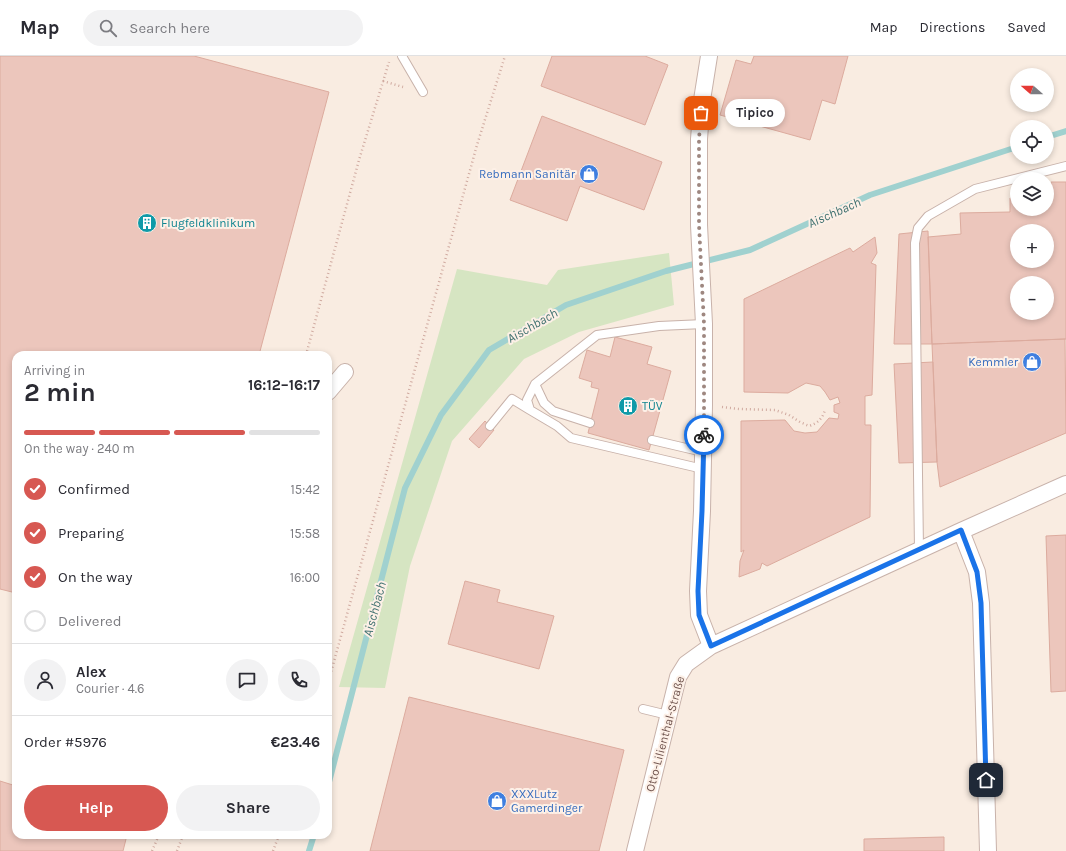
<!DOCTYPE html>
<html lang="en">
<head>
<meta charset="utf-8">
<style>
  body { margin:0; font-family:Karla,sans-serif; background:#f2f2f3; color:#2b2b33; height:100vh; display:flex; flex-direction:column; font-size:15px; white-space:nowrap }
  * { box-sizing:border-box; margin:0 }
  p { font-size:13px; color:#7c7c81 }
  .icon { flex:none; width:22px; height:22px; fill:none; stroke:currentColor; stroke-width:2; stroke-linecap:round; stroke-linejoin:round }
  .map { position:relative; flex:1; overflow:hidden }
  .details { position:absolute; left:12px; top:295px; width:320px; height:488px; display:flex; flex-direction:column; background:#fff; border-radius:12px; box-shadow:0 2px 6px #0003 }
  .details>* { flex:none }
  .needle { width:26px; rotate:290deg }
  .tools { position:absolute; left:1010px; top:12px; display:grid; gap:8px }
  .tools a { display:grid; place-items:center; width:44px; height:44px; border-radius:50%; background:#fff; box-shadow:0 2px 6px #0003; font-size:20px }
  .pin { position:absolute; display:grid; place-items:center; width:34px; height:34px; color:#fff; margin:-17px; border-radius:8px; box-shadow:0 2px 6px #0006 }
  .courier { position:absolute; display:grid; place-items:center; width:40px; height:40px; margin:-20px; border:3px solid #1a73e8; border-radius:50%; background:#fff; color:#222; box-shadow:0 1px 5px #0007 }
  .bubble { position:absolute; height:28px; border-radius:14px; background:#fff; box-shadow:0 2px 6px #0003; font-size:13px; font-weight:700; line-height:28px; text-align:center }
  .head em { font-style:normal; font-weight:700 }
  .head div { display:flex; flex-direction:column-reverse }
  .head { display:flex; align-items:center; justify-content:space-between; height:68px; padding:0 12px }
  h1 { font-size:26px; font-weight:700; line-height:30px }
  .bar { display:grid; grid-template-columns:repeat(4,1fr); gap:6px 4px; align-content:center; height:48px; padding:0 12px }
  .bar i { height:5px; border-radius:3px; background:#e1e1e2 }
  .bar .selected { background:#d75852 }
  .bar p { grid-column:span 4 }
  .line { display:flex; align-items:center; gap:10px; padding:0 12px; border-top:1px solid #e1e1e2 }
  .line div { flex:1 }
  .round { display:grid; place-items:center; flex:none; width:42px; height:42px; border-radius:21px; background:#f2f2f3 }
  ol { padding:0 12px; list-style:none }
  li { display:flex; align-items:center; gap:12px; height:44px }
  li p { margin-inline-start:auto }
  li .icon { padding:4px; border-radius:50%; background:#d75852; color:#fff; stroke-width:4 }
  li:last-child { color:#7c7c81 }
  li i { width:22px; height:22px; border:2px solid #e1e1e2; border-radius:50% }
  .button { display:flex; gap:8px; margin-top:auto; padding:8px 12px }
  .button a { flex:1; height:46px; border-radius:24px; background:#d75852; color:#fff; font-size:16px; font-weight:700; line-height:46px; text-align:center }
  .button a+a { background:#f2f2f3; color:#2b2b33 }
  header { display:flex; align-items:center; gap:24px; box-sizing:border-box; height:56px; padding:0 20px; background:#fff; border-bottom:1px solid #e1e1e2 }
  header strong { font-size:19px }
  nav { display:flex; gap:22px; margin-inline-start:auto; font-size:14px }
  .search { width:280px; height:36px; background:#f2f2f3; display:flex; align-items:center; gap:10px; box-sizing:border-box; padding:0 14px; border-radius:22px; color:#7c7c81; font-size:15px }
  .map>svg:first-child { display:block }
  .green { fill:#d6e5c2 }
  .lines { fill:none; stroke-linecap:round; stroke-linejoin:round }
  .stream { stroke:#a0d1cf; stroke-width:6 }
  .building { fill:#ecc6bc; stroke:#dcab9e; fill-rule:evenodd }
  .lane-casing { stroke:#c8b2aa; stroke-width:10 }
  .street-casing { stroke:#c8b2aa; stroke-width:18 }
  .path { stroke:#d0aaa0; stroke-width:2.5; stroke-dasharray:1 3; stroke-linecap:butt }
  .lane { stroke:#fff; stroke-width:8 }
  .street { stroke:#fff; stroke-width:16 }
  .done { stroke:#9e8780; stroke-width:4; stroke-dasharray:0 7.2 }
  .route { stroke:#1a73e8; stroke-width:5 }
  .labels { text-anchor:middle; stroke-width:4; stroke-linejoin:round; paint-order:stroke }
  .shop-label { font-size:12px; fill:#366cbe; stroke:#fdf0e7; text-anchor:end }
  .culture-label { font-size:12px; fill:#0d838f; stroke:#fdf0e7; text-anchor:start }
  .street-label { font-size:12px; fill:#6d514b; stroke:#fdf0e7 }
  .water-label { font-size:13px; font-style:italic; fill:#417271; stroke:#fdf0e7 }
</style>
</head>
<body>
<header>
<strong>Map</strong>
<div class="search"><svg class="icon" aria-label="search" viewBox="0 0 24 24"><circle cx="10" cy="10" r="6"/><path d="M15 15l6 6"/></svg>Search here</div>
<nav><a>Map</a><a>Directions</a><a>Saved</a></nav>
</header>
<div class="map">
<svg width="1066" height="795" viewBox="0 0 1066 795">
  <rect width="100%" height="100%" fill="#f9ece1"/>
  <path class="green" d="M 669,197 L 674,249 L 579,276 L 524,303 L 452,385 L 410,510 L 385,632 L 339,631 L 457,213 L 547,229 L 558,214 Z"/>
  <g class="lines">
    <path class="stream" d="M 1047,81 L 1066,75
      M 328,730 L 405,432 L 441,359 L 489,294 L 566,249 L 666,215 L 750,194 L 870,139 L 1017,91
      M 309,795 L 314,779"/>
  </g>
  <path class="building" d="M 0,0 L 194,0 L 329,36 L 259,299 L 16,299 L 16,537 L 0,533 Z
    M 552,0 L 645,0 L 668,9 L 645,69 L 541,30 Z
    M 754,0 L 848,0 L 835,48 L 822,44 L 810,84 L 720,59 L 736,4 L 751,8 Z
    M 542,60 L 662,106 L 644,154 L 580,130 L 567,165 L 510,144 Z
    M 1051,126 L 1066,126 L 1066,283 L 932,288 L 928,181 L 961,178 L 960,157 L 1010,156 L 1010,142 L 1017,142 L 1017,153 L 1047,153 L 1047,141 L 1052,141 ZM 1017,175 L 1047,175 L 1047,205 L 1017,205 ZM 1017,227 L 1047,227 L 1047,257 L 1017,257 Z
    M 928,175 L 932,288 L 894,288 L 899,178 Z
    M 875,181 L 877,197 L 871,207 L 876,209 L 872,339 L 865,340 L 865,369 L 871,369 L 870,461 L 767,510 L 762,507 L 760,513 L 739,521 L 740,505 L 744,494 L 741,496 L 741,365 L 785,364 L 794,375 L 805,377 L 817,376 L 829,362 L 838,363 L 839,358 L 834,356 L 834,349 L 840,347 L 838,341 L 830,344 L 825,336 L 820,330 L 806,327 L 788,337 L 744,336 L 744,243 L 850,192 L 853,196 Z
    M 615,281 L 652,291 L 647,308 L 671,315 L 649,394 L 588,377 L 599,333 L 591,331 L 592,326 L 579,322 L 587,294 L 610,301 Z
    M 1065,283 L 1066,377 L 940,431 L 937,406 L 932,288 Z
    M 933,306 L 937,406 L 899,407 L 894,308 Z
    M 485,365 L 494,374 L 479,392 L 469,383 Z
    M 1066,479 L 1066,635 L 1051,636 L 1046,480 Z
    M 465,525 L 500,534 L 497,546 L 554,560 L 539,613 L 448,588 Z
    M 409,641 L 624,694 L 599,795 L 370,795 Z
    M 0,725 L 16,730 L 16,779 L 127,779 L 123,795 L 0,795 Z
    M 944,781 L 944,795 L 864,795 L 864,783 Z"/>
  <g class="lines">
    <g class="lane-casing">
      <path id="lane" d="M 402,0 L 423,36
        M 535,328 L 544,347 L 553,355 L 590,367
        M 490,370 L 512,343 L 530,354
        M 652,384 L 703,396
        M 703,413 L 571,382 L 557,370 L 530,354 L 527,344 L 535,328 L 597,279 L 659,270 L 704,268
        M 919,494 L 915,187 L 918,172 L 928,160 L 975,133 L 1066,110
        M 643,653 L 668,659"/>
    </g>
    <g class="street-casing">
      <path id="street" d="M 328,336 L 345,316
        M 961,475 L 977,516 L 981,547 L 988,795
        M 711,590 L 961,475 L 1066,428
        M 635,795 L 678,621 L 686,608 L 711,590 L 699,559 L 698,535 L 702,455 L 704,349 L 704,268 L 699,169 L 699,83 L 702,44 L 709,0"/>
    </g>
    <path class="path" d="M 383,25 L 403,31
      M 306,299 L 359,104 L 389,6
      M 722,351 L 739,353 L 775,354 L 789,359 L 800,366 L 809,370 C 818,367 822,363 825,354
      M 328,627 L 477,89 L 505,0
      M 152,795 L 159,779
      M 177,795 L 183,779
      M 273,795 L 279,779"/>
    <use href="#lane" class="lane"/>
    <use href="#street" class="street"/>
  </g>
  <g class="lines">
    <path class="done" d="M 701,57 L 699,83 L 699,169 L 704,268 L 704,379"/>
    <path class="route" d="M 704,379 L 702,455 L 698,535 L 699,559 L 711,590 L 961,474 L 977,516 L 981,547 L 986,724"/>
  </g>
  <defs>
    <g id="shop-disc" transform="scale(1)"><circle r="9.5" fill="#3f7fe0" stroke="#fdf0e7"/><path d="M-5-2.5h2.3a2.7 3.5 0 0 1 5.4 0H5L5.5 6h-11ZM-1.5-2.5h3a1.5 2.3 0 0 0-3 0Z" fill="#fff"/></g>
    <g id="building-disc" transform="scale(1)"><circle r="9.5" fill="#0f9aa8" stroke="#fdf0e7"/><path d="M-4-6H4V6H1V3H-1V6H-4ZM-2.5-4.3h1.7v1.8h-1.7ZM.8-4.3h1.7v1.8H.8ZM-2.5-1h1.7V.8h-1.7ZM.8-1h1.7V.8H.8Z" fill="#fff"/></g>
  </defs>
  <g fill-rule="evenodd">
    <use href="#shop-disc" x="589" y="118"/>
    <use href="#building-disc" x="147" y="167"/>
    <use href="#shop-disc" x="1032" y="306"/>
    <use href="#building-disc" x="628" y="350"/>
    <use href="#shop-disc" x="497" y="745"/>
  </g>
  <g class="labels">
    <g class="shop-label">
      <text x="575" y="122">Rebmann Sanitär</text>
      <text x="1018" y="310">Kemmler</text>
      <text x="511" y="742" text-anchor="start">XXXLutz<tspan x="511" dy="14">Gamerdinger</tspan></text>
    </g>
    <g class="culture-label">
      <text x="161" y="171">Flugfeldklinikum</text>
      <text x="642" y="354">TÜV</text>
    </g>
    <g class="street-label">
      <text transform="translate(665 678) rotate(-75)" y="4">Otto-Lilienthal-Straße</text>
    </g>
    <g class="water-label">
      <text transform="translate(834 156) rotate(-24)" y="5">Aischbach</text>
      <text transform="translate(532 269) rotate(-30)" y="5">Aischbach</text>
      <text transform="translate(374 553) rotate(-75)" y="5">Aischbach</text>
    </g>
  </g>
</svg>
<div class="tools">
<a><svg class="needle" viewBox="-14 -14 28 28"><path d="M0-13l5 13h-10z" fill="#e53935"/><path d="M0 13l5-13h-10z" fill="#7c7c81"/></svg></a>
<a><svg class="icon" aria-label="locate" viewBox="0 0 24 24"><circle cx="12" cy="12" r="6"/><path d="M12 2v4M12 18v4M2 12h4M18 12h4"/></svg></a>
<a><svg class="icon" aria-label="layers" viewBox="0 0 24 24"><path d="M12 4l9 5-9 5-9-5zM3 14l9 5 9-5"/></svg></a>
<a>+</a>
<a>−</a>
</div>
<div class="pin" style="left:701px;top:57px;background:#ea580c"><svg class="icon" aria-label="bag" viewBox="0 0 24 24"><path d="M5 8h14l-1 12H6zM9 8a3 3 0 0 1 6 0"/></svg></div>
<div class="pin" style="left:986px;top:724px;background:#1f2937"><svg class="icon" aria-label="home" viewBox="0 0 24 24"><path d="M3 11l9-7 9 7M6 9v11h12V9"/></svg></div>
<div class="courier" style="left:704px;top:379px"><svg class="icon" aria-label="bike" viewBox="0 0 24 24"><circle cx="6" cy="16" r="4"/><circle cx="18" cy="16" r="4"/><path d="M6 16l4-8h5l3 8M10 8l3 8H6M13 5h3"/></svg></div>
<div class="bubble" style="left:725px;top:43px;width:60px">Tipico</div>
<section class="details">
<div class="head"><div><h1>2 min</h1><p>Arriving in</p></div><em>16:12–16:17</em></div>
<div class="bar"><i class="selected"></i><i class="selected"></i><i class="selected"></i><i></i><p>On the way · 240 m</p></div>
<ol>
<li><svg class="icon" aria-label="check" viewBox="0 0 24 24"><path d="M5 12l5 5 9-10"/></svg>Confirmed<p>15:42</p></li>
<li><svg class="icon" aria-label="check" viewBox="0 0 24 24"><path d="M5 12l5 5 9-10"/></svg>Preparing<p>15:58</p></li>
<li><svg class="icon" aria-label="check" viewBox="0 0 24 24"><path d="M5 12l5 5 9-10"/></svg>On the way<p>16:00</p></li>
<li><i></i>Delivered</li>
</ol>
<div class="line" style="height:72px"><a class="round"><svg class="icon" aria-label="person" viewBox="0 0 24 24"><circle cx="12" cy="8" r="4"/><path d="M4 21q1-7 8-7t8 7"/></svg></a><div><b>Alex</b><p>Courier · 4.6</p></div><a class="round"><svg class="icon" aria-label="chat" viewBox="0 0 24 24"><path d="M4 5h16v11H9l-5 4z"/></svg></a><a class="round"><svg class="icon" aria-label="phone" viewBox="0 0 24 24"><path d="M5 4h4l2 5-3 2q2 4 5 5l2-3 5 2v4C11 20 4 13 5 4z"/></svg></a></div>
<div class="line" style="height:52px"><div>Order #5976</div><b>€23.46</b></div>
<div class="button"><a>Help</a><a>Share</a></div>
</section>
</div>
</body>
</html>
